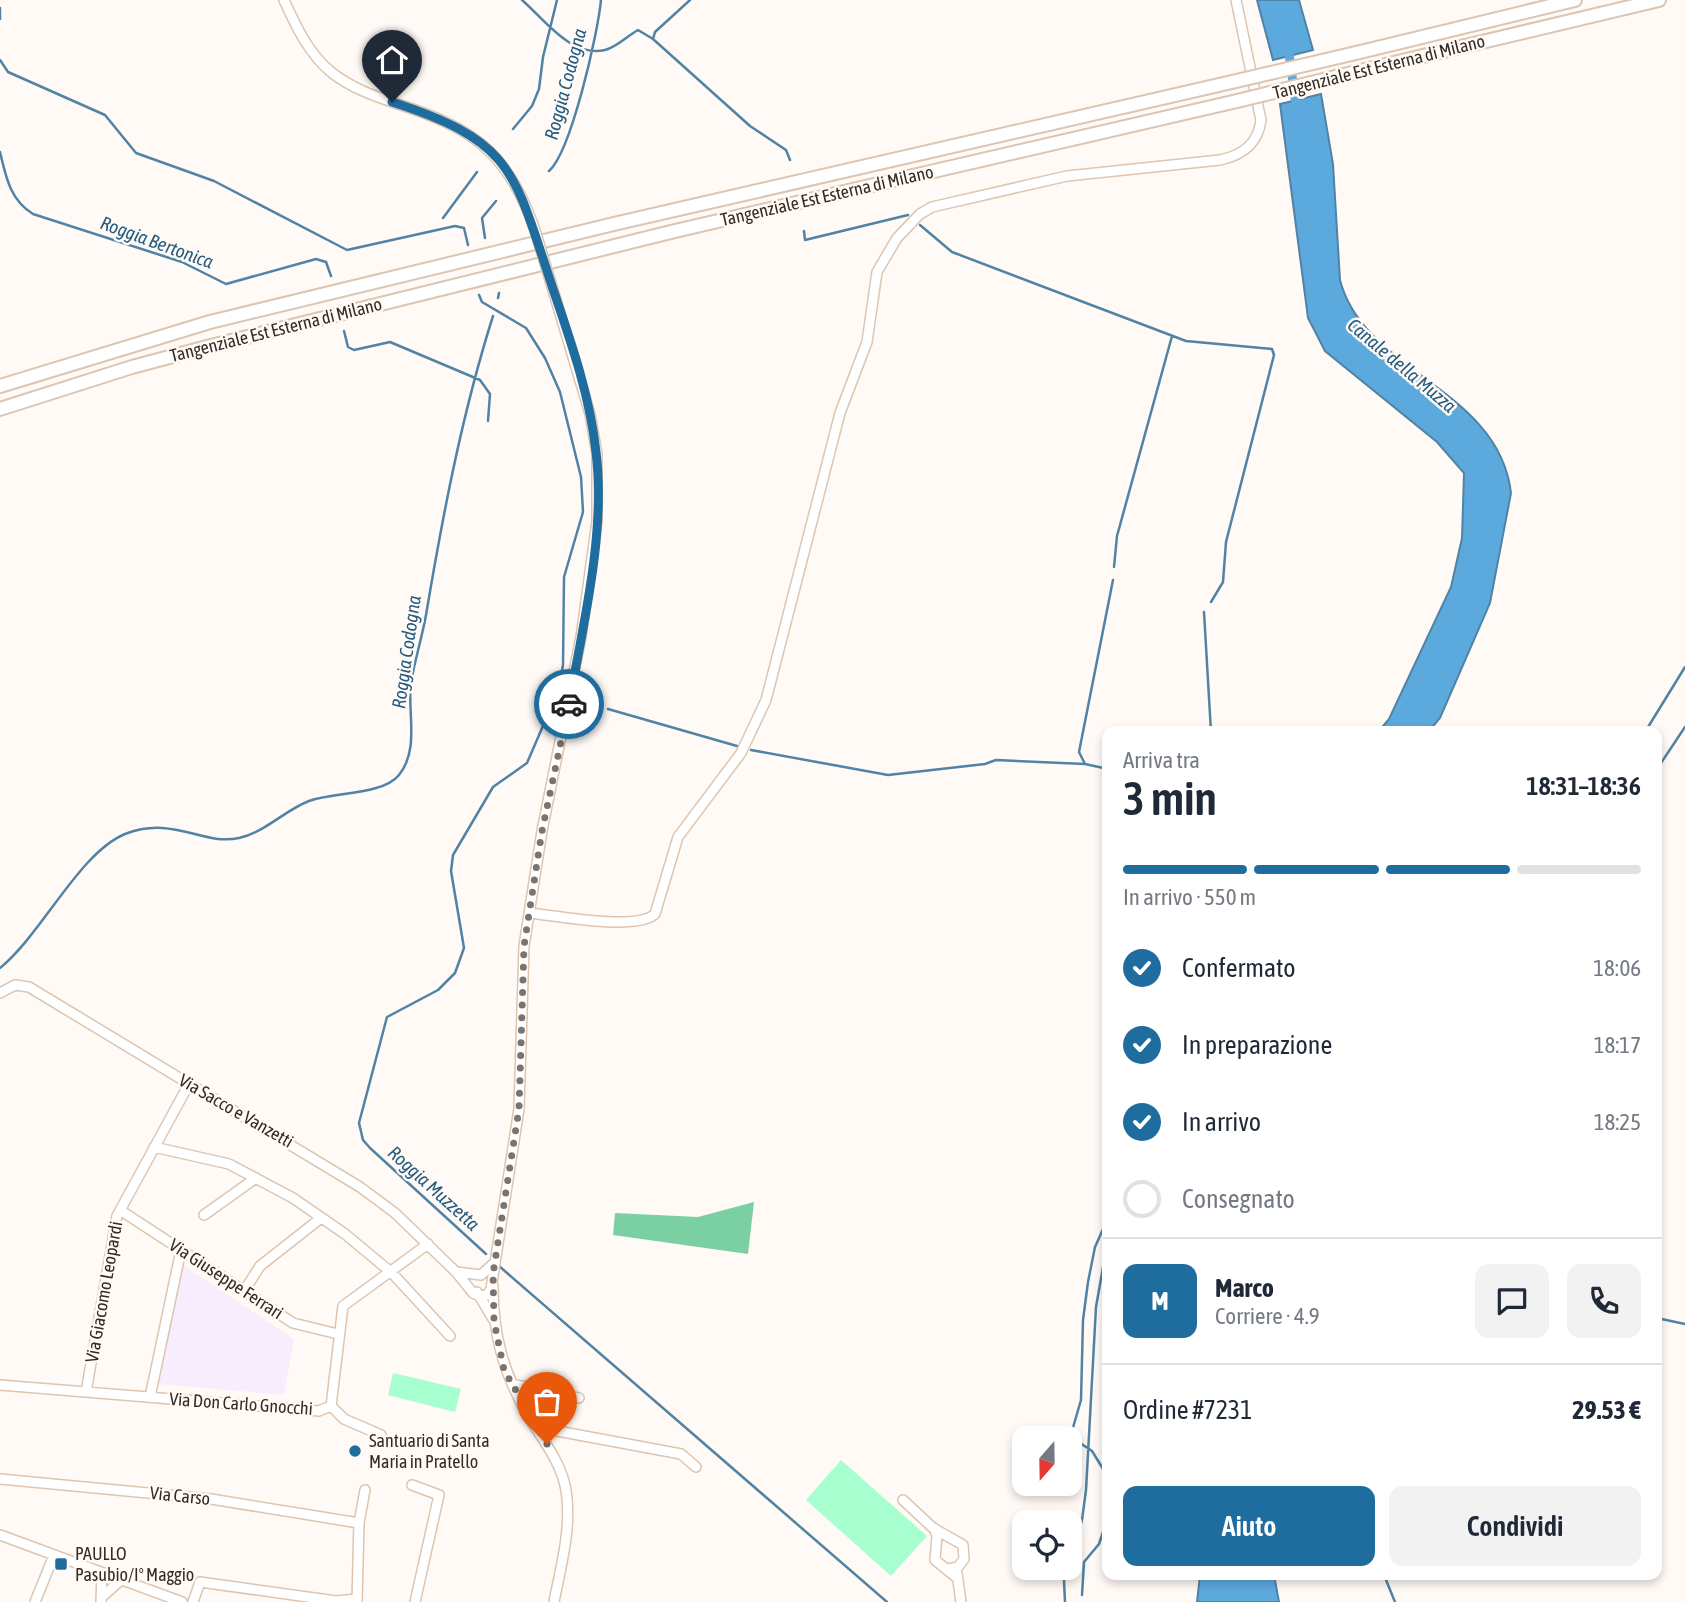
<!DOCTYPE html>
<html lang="it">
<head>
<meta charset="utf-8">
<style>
  body { margin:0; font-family:"Asap Condensed",sans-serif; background:#f2f2f3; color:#1f2937; height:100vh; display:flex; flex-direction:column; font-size:26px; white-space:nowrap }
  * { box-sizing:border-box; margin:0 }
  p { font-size:23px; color:#747a83 }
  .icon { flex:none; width:38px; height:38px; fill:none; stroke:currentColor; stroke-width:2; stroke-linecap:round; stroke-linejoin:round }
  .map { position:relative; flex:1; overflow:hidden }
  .details { position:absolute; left:1102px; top:726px; width:560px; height:854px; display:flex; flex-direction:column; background:#fff; border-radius:14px; box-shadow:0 4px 10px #0003 }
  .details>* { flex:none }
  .needle { width:46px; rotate:200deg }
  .tools { position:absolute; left:1012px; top:1426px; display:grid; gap:14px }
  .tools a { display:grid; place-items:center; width:70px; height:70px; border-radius:14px; background:#fff; box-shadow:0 4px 10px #0003; font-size:35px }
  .pin { position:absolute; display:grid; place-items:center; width:60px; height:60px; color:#fff; margin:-72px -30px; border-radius:50% 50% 50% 0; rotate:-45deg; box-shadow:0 0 7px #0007 }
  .pin .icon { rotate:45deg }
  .courier { position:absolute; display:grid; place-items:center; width:70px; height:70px; margin:-35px; border:5px solid #1f6d9f; border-radius:50%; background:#fff; color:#222; box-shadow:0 2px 9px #0007 }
  .headline em { font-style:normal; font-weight:600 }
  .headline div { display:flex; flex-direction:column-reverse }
  .headline { display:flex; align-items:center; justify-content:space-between; height:119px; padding:0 21px }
  h1 { font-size:46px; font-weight:600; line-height:52px }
  .bar { display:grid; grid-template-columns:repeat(4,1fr); gap:10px 7px; align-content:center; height:84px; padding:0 21px }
  .bar i { height:9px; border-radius:5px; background:#e0e1e3 }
  .bar .selected { background:#1f6d9f }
  .bar p { grid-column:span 4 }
  .line { display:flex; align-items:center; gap:18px; padding:0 21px; border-top:2px solid #e0e1e3 }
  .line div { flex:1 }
  .round { display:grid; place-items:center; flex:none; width:74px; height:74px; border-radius:14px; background:#f2f2f3 }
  ol { padding:0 21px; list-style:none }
  li { display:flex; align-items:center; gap:21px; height:77px }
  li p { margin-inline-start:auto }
  li .icon { padding:7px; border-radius:50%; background:#1f6d9f; color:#fff; stroke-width:4 }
  li:last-child { color:#747a83 }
  li i { width:38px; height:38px; border:4px solid #e0e1e3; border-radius:50% }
  .primary-button { display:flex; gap:14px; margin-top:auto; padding:14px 21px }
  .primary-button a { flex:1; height:80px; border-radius:14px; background:#1f6d9f; color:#fff; font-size:28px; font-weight:600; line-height:80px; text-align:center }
  .primary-button a+a { background:#f2f2f3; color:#1f2937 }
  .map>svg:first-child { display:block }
  .education { fill:#f7edfd }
  .green { fill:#a7fece }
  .forest { fill:#7ad0a2 }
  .water { fill:#5ca9dd; stroke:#5083a5; stroke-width:2 }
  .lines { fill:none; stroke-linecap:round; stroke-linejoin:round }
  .stream { stroke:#5083a5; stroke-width:2.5 }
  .canal { stroke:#5ca9dd; stroke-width:9 }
  .minor-casing { stroke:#dcc5b1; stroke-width:12 }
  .highway-casing { stroke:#dcc5b1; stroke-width:16 }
  .minor { stroke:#fff; stroke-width:9 }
  .highway { stroke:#fff; stroke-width:12 }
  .minor-bridge-casing { stroke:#dcc5b1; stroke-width:12; stroke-linecap:butt }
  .highway-bridge-casing { stroke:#dcc5b1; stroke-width:16; stroke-linecap:butt }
  .minor-bridge { stroke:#fff; stroke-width:9 }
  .highway-bridge { stroke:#fff; stroke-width:12 }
  .done { stroke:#7b736d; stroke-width:7; stroke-dasharray:0 12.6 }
  .route { stroke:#1f6d9f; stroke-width:9 }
  .poi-dot { fill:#1f6d9f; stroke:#fffaf6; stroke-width:2.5 }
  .labels { text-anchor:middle; stroke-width:5; stroke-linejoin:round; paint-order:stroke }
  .street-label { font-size:18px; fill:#342b23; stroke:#fffaf6 }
  .poi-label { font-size:18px; fill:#342b23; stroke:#fffaf6; text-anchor:start }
  .water-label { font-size:19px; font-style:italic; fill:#245c80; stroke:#fffaf6 }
</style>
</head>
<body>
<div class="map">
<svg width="1685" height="1602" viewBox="0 0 1685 1602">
  <rect width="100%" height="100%" fill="#fffaf6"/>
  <path class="education" d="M 180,1263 L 294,1339 L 284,1395 L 158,1384 Z"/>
  <path class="green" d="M 393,1373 L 461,1389 L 455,1412 L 388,1395 Z
    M 841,1460 L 927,1536 L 891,1576 L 806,1500 Z"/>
  <path class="forest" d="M 754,1202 L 748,1254 L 613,1235 L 615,1213 L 698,1217 Z"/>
  <path class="water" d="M 1257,0 L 1299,0 L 1313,50 L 1273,60 Z
    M 1321,94 L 1333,164 L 1340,280 C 1364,373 1499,388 1511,493 L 1490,603 L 1440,718 L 1429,731 L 1379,731 L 1389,719 L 1451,587 L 1462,538 L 1464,473 L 1437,442 L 1325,351 L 1308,318 L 1280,104 Z
    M 1200,1575 L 1274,1575 L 1279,1602 L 1197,1602 Z"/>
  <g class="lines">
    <path class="stream" d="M 522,0 C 544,19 571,58 605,50 C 617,47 627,36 638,30 L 653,39
      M 690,0 L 655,32 L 653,39 L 750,126 L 786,150 L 790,160
      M 0,8 L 0,19
      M 0,60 L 8,72 L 105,115 L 136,153 L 214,181 L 347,250 L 455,226 L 464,228 L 468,245
      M 513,129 L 532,106 L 539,89 L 543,57 L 557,0
      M 0,152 C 6,177 10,200 33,214 L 182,262 L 226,284 L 316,259 L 326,262 L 331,276
      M 549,171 C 571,152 598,33 601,0
      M 443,218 L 477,172
      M 920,225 L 952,252 L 1186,341 L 1272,349 L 1274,355 L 1226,542 L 1223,582 L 1211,602
      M 804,231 L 805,240 L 908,215
      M 485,238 L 482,218 L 496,201
      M 479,295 L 482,302 L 526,328 L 545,358 L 560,392 L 581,477 L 583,512 L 564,577 L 563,665 L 558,691 L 527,763 L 493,787 L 453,855 L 451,871 L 464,948 L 455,973 L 438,990 L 387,1017 L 359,1123 L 363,1140 L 370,1148 L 486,1254
      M 498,298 L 499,293
      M 344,331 L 348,347 L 354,350 L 390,342 L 480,380 L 490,394 L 488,421
      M 1114,567 L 1117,536 L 1172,336
      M 1204,612 L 1211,732
      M 608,709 L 737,746
      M 1645,732 L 1685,667
      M 751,750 L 888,775 L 985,764 L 996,760 L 1085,764 L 1108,769
      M 1085,764 L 1079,752 L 1113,580
      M 1657,769 L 1685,727
      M 0,968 C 42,934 79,853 125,834 C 173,815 202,846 239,838 C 264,833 285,810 309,801 C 334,792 383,795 399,775 C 420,749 407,712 411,682 C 415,660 422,637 426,615 C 443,514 462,414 493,316
      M 1108,1218 L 1095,1247 L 1088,1282 L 1083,1320 L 1081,1400 L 1072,1431 L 1077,1441 L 1092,1451 L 1108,1477
      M 499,1266 L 887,1602
      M 1657,1318 L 1685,1324
      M 1069,1563 L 1082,1520 L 1086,1490 L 1096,1307 L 1108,1239
      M 1384,1575 L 1395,1602
      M 1082,1595 L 1084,1562 L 1099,1544 L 1108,1517
      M 1065,1602 L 1064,1581 L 1068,1568"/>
    <path class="canal" d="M 1288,46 L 1297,112"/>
    <g class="minor-casing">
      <path id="minor" d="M 284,0 C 296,26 308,53 331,72 C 351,88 374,96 398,104 C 472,128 507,151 534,227
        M 530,913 C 557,916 637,931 655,914 L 678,837 L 741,753 L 766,700 L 840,413 L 867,342 L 877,272 L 897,238 L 920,214 L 932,207 L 1067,176 L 1220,160 C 1243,155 1258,144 1261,120 L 1236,0
        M 0,993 L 15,985 L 29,987 L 360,1187 L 395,1213 L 456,1272 L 473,1293 L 480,1296
        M 154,1147 L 229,1164 L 293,1198 L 345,1234 L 392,1273 L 450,1336
        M 120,1210 L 293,1323 L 338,1334
        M 204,1215 L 256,1178
        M 456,1272 L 481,1275 L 493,1264
        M 493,1286 C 493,1335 503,1371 527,1414 C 541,1438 561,1461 566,1490 C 572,1528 561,1565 554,1602
        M 244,1291 L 260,1266 L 321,1218
        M 477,1292 L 493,1319
        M 480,1296 L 487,1295 L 491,1289 L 519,1109 L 524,946 L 542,831 L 581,637 L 597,521 L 597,454 L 590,414 L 550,280
        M 512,1384 L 579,1398
        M 0,1385 L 319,1411 L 331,1406
        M 86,1392 L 117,1216 L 189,1084
        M 150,1397 L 181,1250
        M 331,1406 L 343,1306 L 428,1244
        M 331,1406 L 344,1419 L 381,1435
        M 536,1427 L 681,1454 L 696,1467
        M 0,1479 L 211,1499 L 359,1523
        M 412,1485 L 439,1495 L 415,1602
        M 903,1500 L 933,1528 L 963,1545 L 964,1559 L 958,1567 L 948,1569
        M 934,1528 L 937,1536 L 935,1560 L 956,1577
        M 0,1535 L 182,1602
        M 957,1573 L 961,1602
        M 102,1597 L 121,1580
        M 35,1602 L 54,1555
        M 101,1602 L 102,1573
        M 193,1602 L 200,1582 L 336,1601 L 357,1599
        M 357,1602 L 359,1523 L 365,1490"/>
    </g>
    <g class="highway-casing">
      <path id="highway" d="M 1356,53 L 1575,0
        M 1360,71 L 1659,0
        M 0,386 L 210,322 L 618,223 L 1232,82
        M 0,409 L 132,367 L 207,347 L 675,231 L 1237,101"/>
    </g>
    <use href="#minor" class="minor"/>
    <use href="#highway" class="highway"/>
    <g class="minor-bridge-casing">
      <path id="minor-bridge" d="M 534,227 L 550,280"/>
    </g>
    <g class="highway-bridge-casing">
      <path id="highway-bridge" d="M 1232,82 L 1356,53
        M 1237,101 L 1360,71"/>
    </g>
    <use href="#minor-bridge" class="minor-bridge"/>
    <use href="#highway-bridge" class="highway-bridge"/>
  </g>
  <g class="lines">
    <path class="done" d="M 547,1444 L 504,1370 L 494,1321 L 493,1274 L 519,1109 L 524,946 L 542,831 L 569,704"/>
    <path class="route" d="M 392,102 C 516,142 514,173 553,289 C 571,342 590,396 596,452 C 606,533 583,625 569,704"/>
  </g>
  <g class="poi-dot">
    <circle cx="355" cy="1451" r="7"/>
    <rect x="54" y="1557" width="14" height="14" rx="3.5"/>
  </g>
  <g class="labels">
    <g class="street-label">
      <text transform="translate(1379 67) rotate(-14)" y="6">Tangenziale Est Esterna di Milano</text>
      <text transform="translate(827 196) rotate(-13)" y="6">Tangenziale Est Esterna di Milano</text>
      <text transform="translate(276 330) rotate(-14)" y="6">Tangenziale Est Esterna di Milano</text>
      <text transform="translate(236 1111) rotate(30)" y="6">Via Sacco e Vanzetti</text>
      <text transform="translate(226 1279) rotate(33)" y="6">Via Giuseppe Ferrari</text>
      <text transform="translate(104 1292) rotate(-80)" y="6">Via Giacomo Leopardi</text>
      <text transform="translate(241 1404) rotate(4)" y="6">Via Don Carlo Gnocchi</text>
      <text transform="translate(180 1496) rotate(6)" y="6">Via Carso</text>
    </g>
    <g class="poi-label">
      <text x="369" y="1447">Santuario di Santa<tspan x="369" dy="21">Maria in Pratello</tspan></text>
      <text x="75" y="1560">PAULLO<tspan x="75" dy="21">Pasubio/I° Maggio</tspan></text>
    </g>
    <g class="water-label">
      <text transform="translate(565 84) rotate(-75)" y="7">Roggia Codogna</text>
      <text transform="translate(157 242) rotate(20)" y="7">Roggia Bertonica</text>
      <text transform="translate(1402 365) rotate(40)" y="7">Canale della Muzza</text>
      <text transform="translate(406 652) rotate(-82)" y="7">Roggia Codogna</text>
      <text transform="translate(434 1188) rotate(42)" y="7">Roggia Muzzetta</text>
    </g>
  </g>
</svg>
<div class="tools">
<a><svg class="needle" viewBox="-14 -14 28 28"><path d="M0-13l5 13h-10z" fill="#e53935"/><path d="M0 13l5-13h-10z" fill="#747a83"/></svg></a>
<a><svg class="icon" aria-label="locate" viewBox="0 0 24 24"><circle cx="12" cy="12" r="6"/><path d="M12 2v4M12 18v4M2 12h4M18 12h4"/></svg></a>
</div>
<div class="pin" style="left:547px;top:1444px;background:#ea580c"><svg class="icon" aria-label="bag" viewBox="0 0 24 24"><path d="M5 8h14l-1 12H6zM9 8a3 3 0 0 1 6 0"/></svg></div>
<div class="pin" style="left:392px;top:102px;background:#1f2937"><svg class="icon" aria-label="home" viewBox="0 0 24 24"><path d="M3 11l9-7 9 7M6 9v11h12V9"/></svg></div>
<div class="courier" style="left:569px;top:704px"><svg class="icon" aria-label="car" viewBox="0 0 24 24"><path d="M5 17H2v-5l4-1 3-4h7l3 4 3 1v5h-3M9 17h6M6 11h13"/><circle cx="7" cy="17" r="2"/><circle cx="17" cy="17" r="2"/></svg></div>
<section class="details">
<div class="headline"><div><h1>3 min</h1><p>Arriva tra</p></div><em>18:31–18:36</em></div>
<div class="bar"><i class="selected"></i><i class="selected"></i><i class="selected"></i><i></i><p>In arrivo · 550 m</p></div>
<ol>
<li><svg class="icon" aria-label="check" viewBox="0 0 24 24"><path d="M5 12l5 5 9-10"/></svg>Confermato<p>18:06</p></li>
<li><svg class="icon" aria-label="check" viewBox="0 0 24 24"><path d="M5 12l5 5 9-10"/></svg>In preparazione<p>18:17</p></li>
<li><svg class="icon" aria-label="check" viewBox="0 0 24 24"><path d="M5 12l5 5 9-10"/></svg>In arrivo<p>18:25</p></li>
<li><i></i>Consegnato</li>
</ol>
<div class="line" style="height:126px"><b class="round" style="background:#1f6d9f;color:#fff">M</b><div><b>Marco</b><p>Corriere · 4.9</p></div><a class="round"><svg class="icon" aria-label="chat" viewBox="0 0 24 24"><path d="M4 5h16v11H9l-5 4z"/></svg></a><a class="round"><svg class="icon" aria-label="phone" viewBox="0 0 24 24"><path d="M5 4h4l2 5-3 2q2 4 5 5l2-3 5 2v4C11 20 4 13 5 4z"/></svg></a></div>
<div class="line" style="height:91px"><div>Ordine #7231</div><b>29.53 €</b></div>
<div class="primary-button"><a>Aiuto</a><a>Condividi</a></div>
</section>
</div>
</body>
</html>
